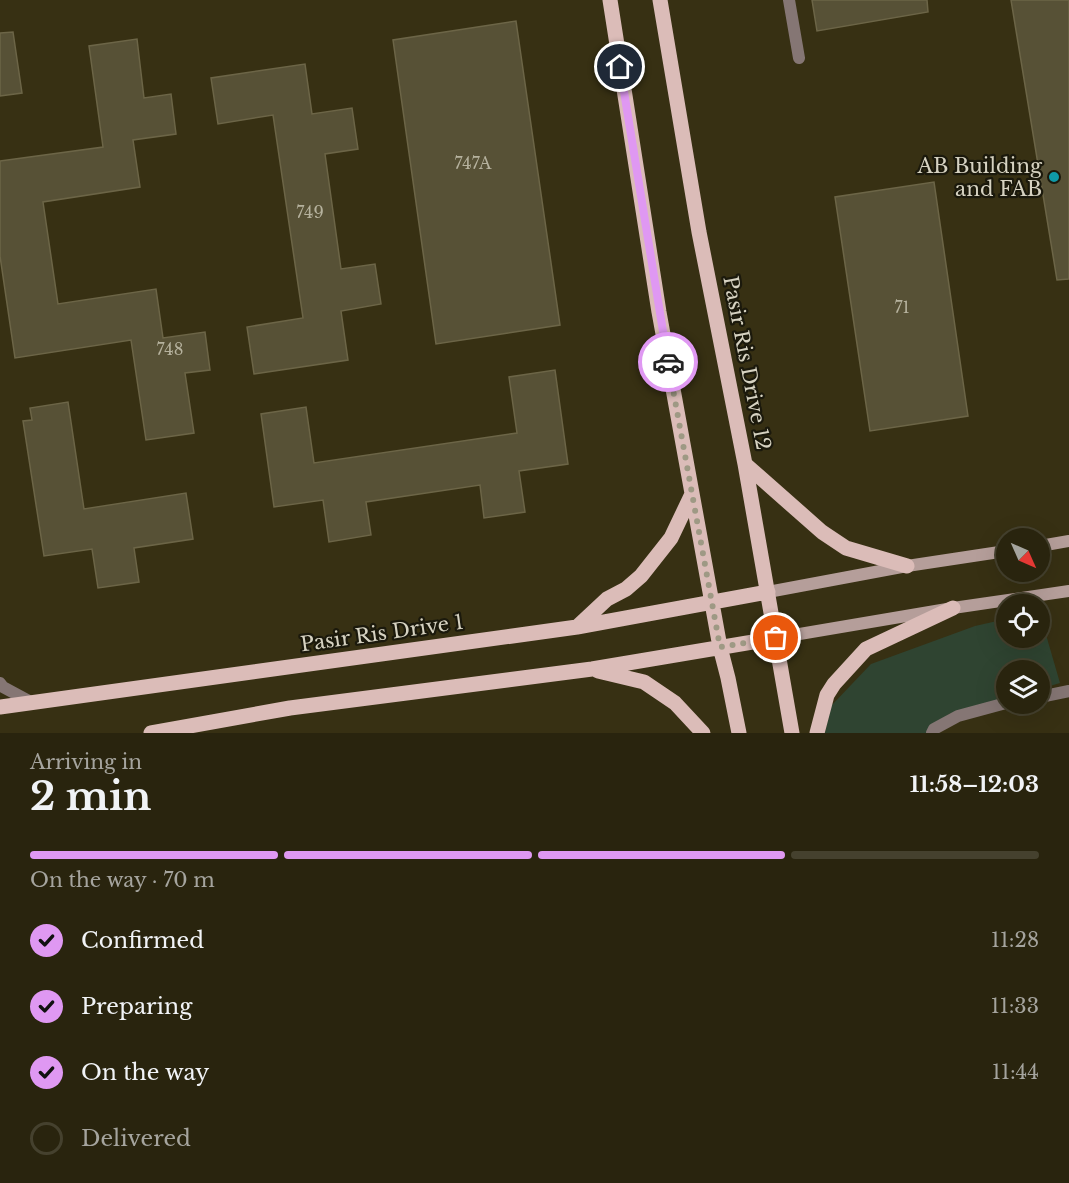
<!DOCTYPE html>
<html lang="en">
<head>
<meta charset="utf-8">
<style>
  body { margin:0; font-family:"Libre Baskerville",serif; background:#35301c; color:#f1f3f6; height:100vh; display:flex; flex-direction:column; font-size:22px; white-space:nowrap }
  * { box-sizing:border-box; margin:0 }
  p { font-size:20px; color:#a5a49e }
  .icon { flex:none; width:33px; height:33px; fill:none; stroke:currentColor; stroke-width:2; stroke-linecap:round; stroke-linejoin:round }
  .map { position:relative; height:733px; overflow:hidden }
  .sheet { display:flex; flex-direction:column; background:#29240e; flex:1 }
  .sheet>* { flex:none }
  .needle { width:39px; rotate:135deg }
  .fabs { position:absolute; left:996px; top:528px; display:grid; gap:12px }
  .fabs a { display:grid; place-items:center; width:54px; height:54px; border-radius:50%; background:#29240e; box-shadow:0 6px 24px #0002,0 0 0 2px #45412e; font-size:30px }
  .pin { position:absolute; display:grid; place-items:center; width:51px; height:51px; color:#fff; margin:-26px; border:3px solid #fff; border-radius:50%; box-shadow:0 2px 6px #0007 }
  .courier { position:absolute; display:grid; place-items:center; width:60px; height:60px; margin:-30px; border:4px solid #df98f2; border-radius:50%; background:#fff; color:#222; box-shadow:0 2px 8px #0007 }
  .headline em { font-style:normal; font-weight:800 }
  .headline div { display:flex; flex-direction:column-reverse }
  .headline { display:flex; align-items:center; justify-content:space-between; height:102px; padding:0 30px }
  h1 { font-size:39px; font-weight:800; line-height:45px }
  .bar { display:grid; grid-template-columns:repeat(4,1fr); gap:9px 6px; align-content:center; height:72px; padding:0 30px }
  .bar i { height:8px; border-radius:4px; background:#45412e }
  .bar .selected { background:#df98f2 }
  .bar p { grid-column:span 4 }
  ol { padding:0 30px; list-style:none }
  li { display:flex; align-items:center; gap:18px; height:66px }
  li p { margin-inline-start:auto }
  li .icon { padding:6px; border-radius:50%; background:#df98f2; color:#111; stroke-width:4 }
  li:last-child { color:#a5a49e }
  li i { width:33px; height:33px; border:3px solid #45412e; border-radius:50% }
  .map>svg:first-child { display:block }
  .green { fill:#2f4431 }
  .building { fill:#575136; stroke:#6c6547; stroke-width:1.5 }
  .lines { fill:none; stroke-linecap:round; stroke-linejoin:round }
  .service { stroke:#857674; stroke-width:12 }
  .minor { stroke:#857674; stroke-width:12 }
  .secondary { stroke:#b59e9a; stroke-width:12 }
  .primary { stroke:#dbbcb8; stroke-width:15 }
  .done { stroke:#9e9984; stroke-width:6; stroke-dasharray:0 10.8 }
  .route { stroke:#df98f2; stroke-width:8 }
  .culture-dot { fill:#0f9aa8; stroke:#1b190c; stroke-width:2 }
  .labels { text-anchor:middle; stroke-width:4.5; stroke-linejoin:round; paint-order:stroke }
  .number-label { font-size:16px; fill:#b6b29e }
  .poi-label { font-size:20px; fill:#d6d2c1; stroke:#1b190c; text-anchor:end }
  .street-label { font-size:20px; fill:#d6d2c1; stroke:#1b190c }
</style>
</head>
<body>
<div class="map">
<svg width="1069" height="733" viewBox="0 0 1069 733">
  <rect width="100%" height="100%" fill="#373013"/>
  <path class="green" d="M 1040,614 L 1060,683 L 1040,689 L 1040,670 L 1006,670 L 1006,698 L 949,714 L 926,733 L 825,733 L 831,706 L 871,664 L 975,626 L 1006,619 L 1006,638 L 1040,638 Z"/>
  <path class="building" d="M 812,0 L 927,0 L 928,12 L 817,31 Z
    M 1011,0 L 1069,0 L 1069,279 L 1057,280 Z
    M 516,21 L 560,325 L 436,344 L 393,40 Z
    M 13,32 L 22,93 L 0,96 L 0,33 Z
    M 137,39 L 144,98 L 171,94 L 176,134 L 133,140 L 140,187 L 43,202 L 58,304 L 156,289 L 163,338 L 205,332 L 210,370 L 185,373 L 194,433 L 146,440 L 131,340 L 15,358 L 0,256 L 0,161 L 103,147 L 89,46 Z
    M 305,64 L 312,114 L 352,108 L 358,149 L 325,154 L 341,269 L 375,264 L 381,304 L 341,311 L 348,360 L 254,374 L 247,327 L 303,318 L 273,115 L 218,124 L 211,78 Z
    M 934,182 L 968,416 L 870,431 L 835,197 Z
    M 555,370 L 568,464 L 519,471 L 525,512 L 484,518 L 480,485 L 366,502 L 371,535 L 329,542 L 323,500 L 274,507 L 261,414 L 306,407 L 314,463 L 517,433 L 509,377 Z
    M 68,402 L 84,509 L 186,493 L 193,539 L 134,548 L 139,582 L 98,588 L 92,549 L 44,556 L 23,421 L 32,420 L 30,408 Z"/>
  <g class="lines">
    <path class="service" d="M 789,0 L 799,58
      M 1040,697 L 1069,691
      M 932,733 L 934,729 L 958,716 L 1006,703"/>
    <path class="minor" d="M 0,683 L 3,687 L 29,701"/>
    <path class="secondary" d="M 1040,546 L 1069,541
      M 768,592 L 907,566 L 1006,551
      M 776,638 L 953,608 L 1069,591"/>
    <path class="primary" d="M 610,0 L 659,312 L 720,647 L 728,678 L 739,733
      M 660,0 L 699,232 L 745,464 L 792,733
      M 745,464 L 822,532 L 846,548 L 907,566
      M 577,627 L 607,599 L 626,589 L 641,576 L 671,538 L 692,494
      M 598,671 L 644,682 L 675,703 L 703,733
      M 0,707 L 577,627 L 768,592
      M 151,733 L 290,708 L 592,669 L 776,638
      M 817,733 L 827,695 L 834,684 L 866,649 L 953,608"/>
  </g>
  <g class="lines">
    <path class="done" d="M 668,362 L 720,647 L 776,638"/>
    <path class="route" d="M 620,67 L 668,362"/>
  </g>
  <circle class="culture-dot" cx="1054" cy="177" r="6"/>
  <g class="labels">
    <g class="number-label">
      <text x="473" y="169">747A</text>
      <text x="310" y="218">749</text>
      <text x="902" y="313">71</text>
      <text x="170" y="355">748</text>
    </g>
    <g class="poi-label">
      <text x="1042" y="173">AB Building<tspan x="1042" dy="23">and FAB</tspan></text>
    </g>
    <g class="street-label">
      <text transform="translate(747 363) rotate(79)" y="7">Pasir Ris Drive 12</text>
      <text transform="translate(382 633) rotate(-8)" y="7">Pasir Ris Drive 1</text>
    </g>
  </g>
</svg>
<div class="fabs">
<a><svg class="needle" viewBox="-14 -14 28 28"><path d="M0-13l5 13h-10z" fill="#e53935"/><path d="M0 13l5-13h-10z" fill="#a5a49e"/></svg></a>
<a><svg class="icon" aria-label="locate" viewBox="0 0 24 24"><circle cx="12" cy="12" r="6"/><path d="M12 2v4M12 18v4M2 12h4M18 12h4"/></svg></a>
<a><svg class="icon" aria-label="layers" viewBox="0 0 24 24"><path d="M12 4l9 5-9 5-9-5zM3 14l9 5 9-5"/></svg></a>
</div>
<div class="pin" style="left:776px;top:638px;background:#ea580c"><svg class="icon" aria-label="bag" viewBox="0 0 24 24"><path d="M5 8h14l-1 12H6zM9 8a3 3 0 0 1 6 0"/></svg></div>
<div class="pin" style="left:620px;top:67px;background:#1f2937"><svg class="icon" aria-label="home" viewBox="0 0 24 24"><path d="M3 11l9-7 9 7M6 9v11h12V9"/></svg></div>
<div class="courier" style="left:668px;top:362px"><svg class="icon" aria-label="car" viewBox="0 0 24 24"><path d="M5 17H2v-5l4-1 3-4h7l3 4 3 1v5h-3M9 17h6M6 11h13"/><circle cx="7" cy="17" r="2"/><circle cx="17" cy="17" r="2"/></svg></div>
</div>
<section class="sheet">
<div class="headline"><div><h1>2 min</h1><p>Arriving in</p></div><em>11:58–12:03</em></div>
<div class="bar"><i class="selected"></i><i class="selected"></i><i class="selected"></i><i></i><p>On the way · 70 m</p></div>
<ol>
<li><svg class="icon" aria-label="check" viewBox="0 0 24 24"><path d="M5 12l5 5 9-10"/></svg>Confirmed<p>11:28</p></li>
<li><svg class="icon" aria-label="check" viewBox="0 0 24 24"><path d="M5 12l5 5 9-10"/></svg>Preparing<p>11:33</p></li>
<li><svg class="icon" aria-label="check" viewBox="0 0 24 24"><path d="M5 12l5 5 9-10"/></svg>On the way<p>11:44</p></li>
<li><i></i>Delivered</li>
</ol>
</section>
</body>
</html>
